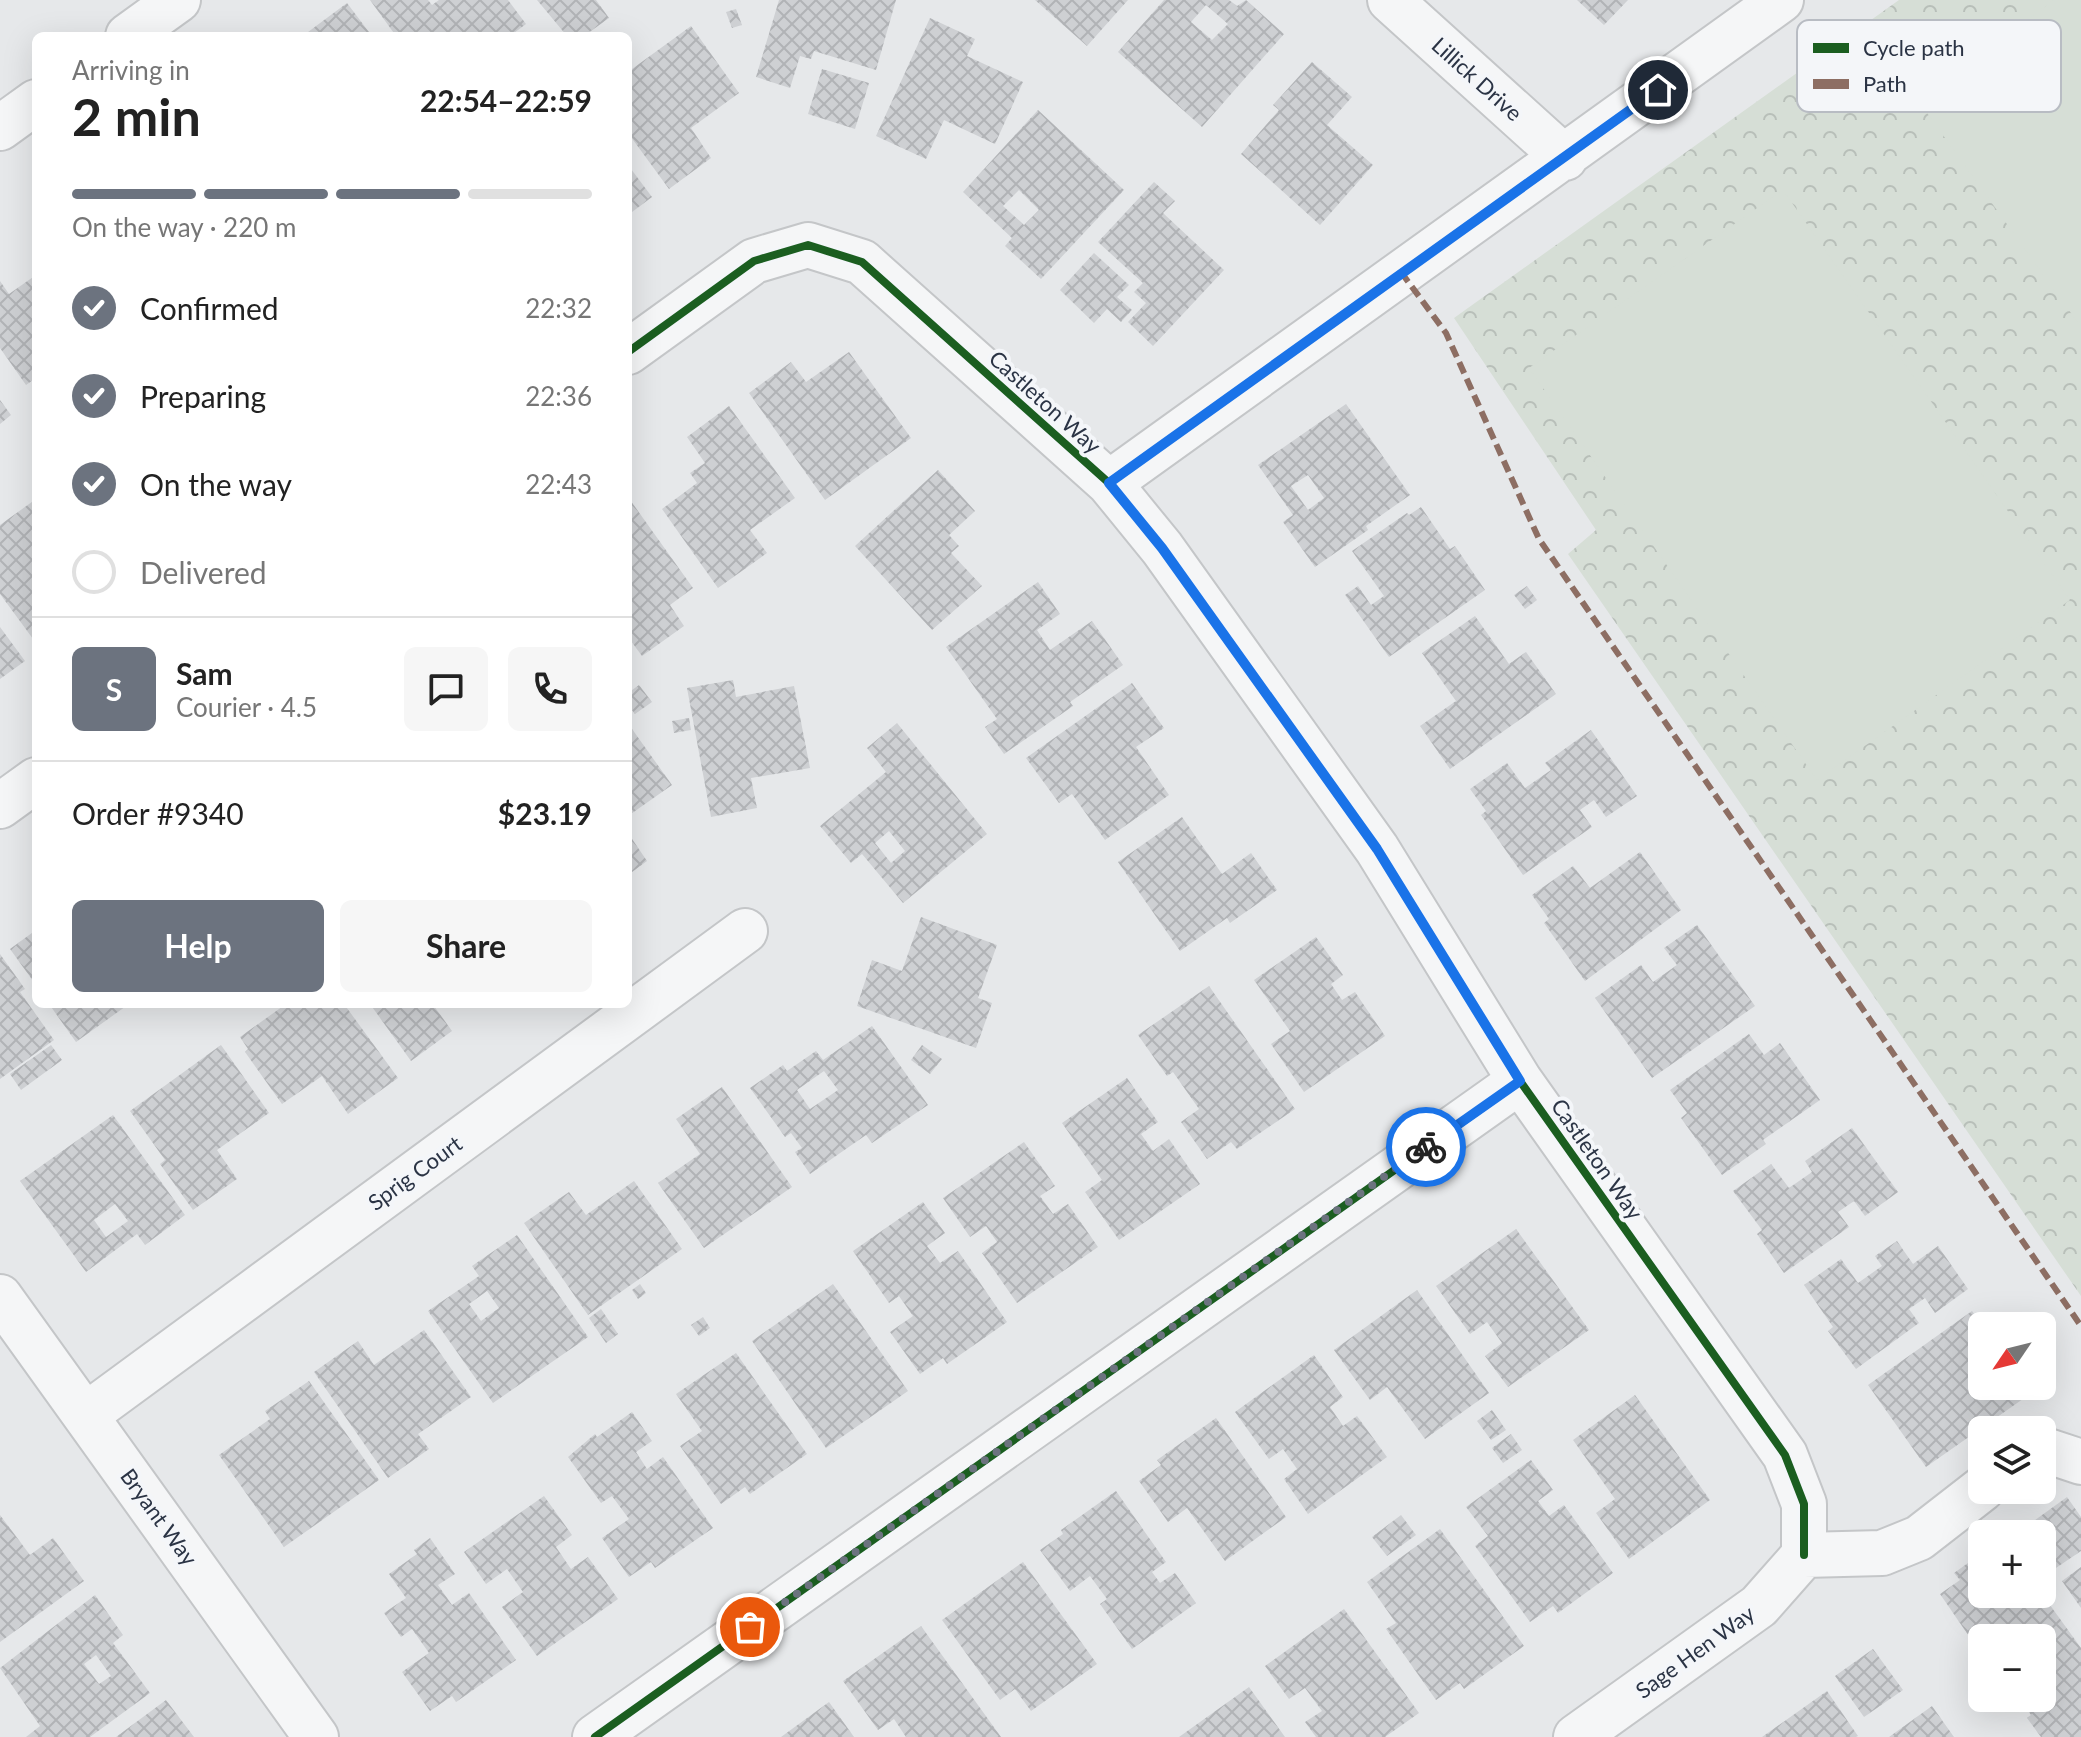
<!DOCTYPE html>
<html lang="en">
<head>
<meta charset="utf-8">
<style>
  body { margin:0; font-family:Lato,sans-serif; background:#f6f6f6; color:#222; height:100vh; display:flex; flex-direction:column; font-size:30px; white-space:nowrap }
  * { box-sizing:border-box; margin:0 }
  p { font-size:26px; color:#767676 }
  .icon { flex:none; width:44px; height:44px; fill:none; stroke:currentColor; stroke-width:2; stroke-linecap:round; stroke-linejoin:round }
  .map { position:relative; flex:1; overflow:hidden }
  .panel { position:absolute; left:32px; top:32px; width:600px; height:976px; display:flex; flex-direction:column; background:#fff; border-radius:12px; box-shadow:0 8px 32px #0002 }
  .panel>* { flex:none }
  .needle { width:52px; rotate:235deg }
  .buttons { position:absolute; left:1968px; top:1312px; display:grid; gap:16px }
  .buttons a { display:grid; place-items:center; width:88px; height:88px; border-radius:12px; background:#fff; box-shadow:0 8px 32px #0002; font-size:40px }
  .pin { position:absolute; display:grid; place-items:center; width:68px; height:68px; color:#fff; margin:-34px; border:4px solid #fff; border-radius:50%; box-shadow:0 2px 8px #0007 }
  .courier { position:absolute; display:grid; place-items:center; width:80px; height:80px; margin:-40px; border:6px solid #1a73e8; border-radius:50%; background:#fff; color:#222; box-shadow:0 2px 10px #0007 }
  .head em { font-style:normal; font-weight:700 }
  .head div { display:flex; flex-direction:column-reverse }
  .head { display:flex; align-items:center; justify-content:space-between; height:136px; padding:0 40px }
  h1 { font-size:52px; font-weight:700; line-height:60px }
  .bar { display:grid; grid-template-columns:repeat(4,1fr); gap:12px 8px; align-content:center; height:96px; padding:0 40px }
  .bar i { height:10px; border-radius:6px; background:#e0e0e0 }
  .bar .active { background:#6c737f }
  .bar p { grid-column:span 4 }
  .line { display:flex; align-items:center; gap:20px; padding:0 40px; border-top:2px solid #e0e0e0 }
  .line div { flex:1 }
  .round { display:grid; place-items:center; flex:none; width:84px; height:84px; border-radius:12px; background:#f6f6f6 }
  ol { padding:0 40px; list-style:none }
  li { display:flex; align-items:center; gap:24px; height:88px }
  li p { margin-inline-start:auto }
  li .icon { padding:8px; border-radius:50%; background:#6c737f; color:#fff; stroke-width:4 }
  li:last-child { color:#767676 }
  li i { width:44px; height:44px; border:4px solid #e0e0e0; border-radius:50% }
  .primary-button { display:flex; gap:16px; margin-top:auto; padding:16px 40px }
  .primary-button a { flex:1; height:92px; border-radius:12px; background:#6c737f; color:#fff; font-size:32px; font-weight:700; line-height:92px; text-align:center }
  .primary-button a+a { background:#f6f6f6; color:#222 }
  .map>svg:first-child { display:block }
  .forest { fill:url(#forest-crowns) }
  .pitch { fill:#d6ded6 }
  .building { fill:url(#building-cross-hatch); fill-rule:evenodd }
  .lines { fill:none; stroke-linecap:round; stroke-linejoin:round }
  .street-casing { stroke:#c4c6c8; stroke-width:48 }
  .street { stroke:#f5f6f7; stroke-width:44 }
  .quiet { stroke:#8d6e63; stroke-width:6; stroke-dasharray:12 6; stroke-linecap:butt }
  .cycleway-casing { stroke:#f4f6f9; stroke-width:13 }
  .cycleway { stroke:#1b5e20; stroke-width:8 }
  .done { stroke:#6c737f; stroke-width:8; stroke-dasharray:0 14.4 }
  .route { stroke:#1a73e8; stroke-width:10 }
  .labels { text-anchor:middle; stroke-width:8; stroke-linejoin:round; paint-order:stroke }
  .street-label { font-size:22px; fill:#2b3445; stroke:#f4f6f9 }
  .key { fill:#f4f6f9; stroke:#b8bcc3; stroke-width:2 }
  .key-label { font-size:22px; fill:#2b3445 }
</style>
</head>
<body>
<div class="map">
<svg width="2081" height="1737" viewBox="0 0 2081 1737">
  <defs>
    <pattern id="forest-crowns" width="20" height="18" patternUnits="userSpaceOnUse" patternTransform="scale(2)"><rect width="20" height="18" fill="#d6ded6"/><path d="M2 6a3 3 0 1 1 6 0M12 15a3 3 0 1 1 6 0" fill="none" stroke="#b8bfb9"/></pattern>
    <pattern id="building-cross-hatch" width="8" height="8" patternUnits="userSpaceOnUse" patternTransform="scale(2)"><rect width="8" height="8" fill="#ced0d3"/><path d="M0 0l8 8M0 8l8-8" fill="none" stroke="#b1b3b6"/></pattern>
  </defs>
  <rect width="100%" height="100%" fill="#e6e8ea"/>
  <path class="forest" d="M 1899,0 L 2081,0 L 2081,1296 L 1568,554 L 1596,530 L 1454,318 Z"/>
  <path class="pitch" d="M 2054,0 L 2081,0 L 2081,327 L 1917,99 Z
    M 1783,190 L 2070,600 L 1817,780 L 1529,368 Z"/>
  <path class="building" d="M 370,0 L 428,0 L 432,5 L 439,0 L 508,0 L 526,24 L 510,36 L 396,36 Z
    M 537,0 L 596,0 L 609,18 L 584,36 L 567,36 Z
    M 779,0 L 896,0 L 876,70 L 814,51 L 811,59 L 800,56 L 790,88 L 756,77 Z
    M 1035,0 L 1128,0 L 1087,46 Z
    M 1164,0 L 1229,0 L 1237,6 L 1246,0 L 1284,34 L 1202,127 L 1118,52 ZM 1206,5 L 1228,24 L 1212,40 L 1191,22 Z
    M 1577,0 L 1628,0 L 1604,25 Z
    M 347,3 L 372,36 L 311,36 L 308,32 Z
    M 736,9 L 742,25 L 732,28 L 726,12 Z
    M 930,18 L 975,39 L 967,56 L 1023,82 L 995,144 L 944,120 L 926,159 L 876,136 Z
    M 691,26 L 739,93 L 691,128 L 711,158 L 669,189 L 628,133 L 628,72 Z
    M 1312,62 L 1352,97 L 1327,125 L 1373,165 L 1320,225 L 1241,154 L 1279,110 L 1273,105 Z
    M 822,69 L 869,83 L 855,129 L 808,114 Z
    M 1038,110 L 1124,190 L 1041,279 L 1005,246 L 1012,238 L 963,192 ZM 1019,190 L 1039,210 L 1024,225 L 1003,206 Z
    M 628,165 L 652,197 L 628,215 Z
    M 1154,182 L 1175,201 L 1163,213 L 1224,270 L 1153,346 L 1128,322 L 1146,303 L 1134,292 L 1143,283 L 1098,242 Z
    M 1094,253 L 1129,285 L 1117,297 L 1132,310 L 1121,322 L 1107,309 L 1094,323 L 1060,290 Z
    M 36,275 L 36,378 L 26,385 L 0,348 L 0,281 L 9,294 Z
    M 849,352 L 911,438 L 825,500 L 749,393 L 791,362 L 806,382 Z
    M 0,400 L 11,415 L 0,424 Z
    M 1346,404 L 1410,495 L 1366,526 L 1368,530 L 1315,567 L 1283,522 L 1293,515 L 1258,465 ZM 1308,475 L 1324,498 L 1308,510 L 1291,486 Z
    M 729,406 L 795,498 L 750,530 L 767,553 L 718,588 L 662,509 L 697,483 L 690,473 L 705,463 L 687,437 Z
    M 938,470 L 975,511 L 949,535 L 959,546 L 951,553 L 982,586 L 932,630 L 855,546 Z
    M 628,497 L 693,588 L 670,605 L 684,626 L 642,656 L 628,637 Z
    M 36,499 L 36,643 L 0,594 L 0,525 Z
    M 1421,507 L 1450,549 L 1455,546 L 1485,590 L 1389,657 L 1345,595 L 1358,586 L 1371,605 L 1384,596 L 1352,551 L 1407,513 L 1409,515 Z
    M 1038,582 L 1060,614 L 1037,630 L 1050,650 L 1092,621 L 1123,665 L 1070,702 L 1073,706 L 1004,754 L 985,727 L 997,719 L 946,647 Z
    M 1527,586 L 1537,600 L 1525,609 L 1514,595 Z
    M 1475,616 L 1509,664 L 1526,652 L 1556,694 L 1450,769 L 1420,726 L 1456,701 L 1422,653 Z
    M 0,627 L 25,661 L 0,679 Z
    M 733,680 L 736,697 L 794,686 L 810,768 L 751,778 L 757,808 L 711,817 L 687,688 Z
    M 1132,683 L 1164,728 L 1136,747 L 1169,795 L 1105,840 L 1072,794 L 1059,803 L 1026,758 Z
    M 639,685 L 652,702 L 635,714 L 628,705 L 628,693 Z
    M 689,718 L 691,730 L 674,733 L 672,721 Z
    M 897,723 L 987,834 L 903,903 L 862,854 L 851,863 L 820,826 L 886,772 L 867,748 ZM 889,831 L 905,851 L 891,863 L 875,843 Z
    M 632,729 L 672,785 L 628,816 L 628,732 Z
    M 1591,730 L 1637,796 L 1606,817 L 1594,800 L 1580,810 L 1592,827 L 1523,875 L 1481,815 L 1486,811 L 1470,789 L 1507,763 L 1525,788 L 1551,770 L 1545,763 Z
    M 1182,817 L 1222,874 L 1251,853 L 1277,890 L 1230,923 L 1227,918 L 1180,951 L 1118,862 Z
    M 628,833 L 647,861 L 628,875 Z
    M 1640,852 L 1681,910 L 1585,981 L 1544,923 L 1549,919 L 1532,895 L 1573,866 L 1590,888 Z
    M 921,917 L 997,945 L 978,998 L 992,1003 L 976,1048 L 857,1006 L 872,960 L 902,971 Z
    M 1697,925 L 1755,1006 L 1652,1078 L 1595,998 L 1641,965 L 1653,982 L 1677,965 L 1664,948 Z
    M 36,930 L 36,985 L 10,949 Z
    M 1316,937 L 1343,975 L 1331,984 L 1342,1000 L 1355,992 L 1385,1036 L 1304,1092 L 1271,1044 L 1290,1031 L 1254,980 Z
    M 0,954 L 25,989 L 20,992 L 54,1040 L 0,1079 Z
    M 1209,986 L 1295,1109 L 1237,1149 L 1231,1142 L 1207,1159 L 1181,1122 L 1199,1109 L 1173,1072 L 1167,1076 L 1138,1035 Z
    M 49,1004 L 129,1004 L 76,1042 Z
    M 286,1004 L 344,1004 L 398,1078 L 348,1114 L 322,1076 L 282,1104 L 245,1052 L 248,1049 L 240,1037 Z
    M 370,1004 L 436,1004 L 434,1006 L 452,1031 L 411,1061 Z
    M 872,1026 L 928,1105 L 872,1143 L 866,1135 L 810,1174 L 795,1152 L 802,1148 L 791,1133 L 785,1137 L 750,1088 L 783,1065 L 787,1071 L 816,1051 L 823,1060 ZM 824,1071 L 838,1090 L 810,1109 L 797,1090 Z
    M 1749,1034 L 1764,1055 L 1780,1043 L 1820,1100 L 1763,1140 L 1766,1144 L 1722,1175 L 1681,1118 L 1687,1113 L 1670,1090 Z
    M 51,1045 L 62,1060 L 21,1090 L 10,1074 Z
    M 221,1045 L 269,1113 L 217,1150 L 237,1179 L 193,1210 L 160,1164 L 165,1160 L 130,1111 Z
    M 922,1045 L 942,1059 L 930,1074 L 911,1060 Z
    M 1127,1078 L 1158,1122 L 1141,1134 L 1153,1151 L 1169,1139 L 1200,1184 L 1119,1240 L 1085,1192 L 1102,1180 L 1062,1123 Z
    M 722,1087 L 792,1187 L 704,1248 L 658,1183 L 700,1154 L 676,1119 Z
    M 113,1115 L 185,1215 L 145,1245 L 137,1234 L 86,1272 L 20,1181 ZM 115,1204 L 128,1221 L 106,1237 L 94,1220 Z
    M 1852,1128 L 1898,1192 L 1865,1216 L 1854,1201 L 1838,1212 L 1849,1227 L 1784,1273 L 1757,1234 L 1762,1230 L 1733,1191 L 1771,1164 L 1789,1188 L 1812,1172 L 1805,1161 Z
    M 1024,1142 L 1055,1186 L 1040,1196 L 1053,1214 L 1068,1204 L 1098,1247 L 1017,1303 L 982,1253 L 997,1242 L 986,1226 L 970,1237 L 943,1198 Z
    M 634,1181 L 682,1249 L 588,1315 L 524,1223 L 569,1192 L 586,1215 Z
    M 923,1202 L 945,1233 L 927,1246 L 940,1263 L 958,1251 L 1007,1322 L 947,1364 L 943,1358 L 920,1374 L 890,1332 L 913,1316 L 899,1296 L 889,1303 L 853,1251 Z
    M 1516,1229 L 1589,1330 L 1508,1387 L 1485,1356 L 1502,1343 L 1487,1322 L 1470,1334 L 1436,1286 Z
    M 517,1235 L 588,1337 L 493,1403 L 428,1311 L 479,1276 L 472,1266 ZM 487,1291 L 499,1308 L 481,1321 L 469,1304 Z
    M 1897,1241 L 1913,1264 L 1938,1246 L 1968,1289 L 1935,1313 L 1925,1298 L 1909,1309 L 1919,1323 L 1856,1369 L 1828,1331 L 1833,1327 L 1804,1285 L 1841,1259 L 1858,1283 L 1882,1266 L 1875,1256 Z
    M 640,1284 L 646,1293 L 638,1299 L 632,1290 Z
    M 833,1284 L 908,1391 L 826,1448 L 752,1341 Z
    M 1417,1290 L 1489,1393 L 1425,1439 L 1387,1387 L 1370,1400 L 1334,1350 Z
    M 601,1309 L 618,1334 L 606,1343 L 589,1318 Z
    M 1972,1311 L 1982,1325 L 1982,1386 L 2024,1386 L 2030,1394 L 1926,1467 L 1868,1385 Z
    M 703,1317 L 710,1328 L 699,1336 L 691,1325 Z
    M 424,1330 L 471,1397 L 418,1434 L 429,1449 L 388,1478 L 314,1372 L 358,1341 L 374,1365 Z
    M 736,1353 L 807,1454 L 750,1494 L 745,1487 L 721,1504 L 680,1446 L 702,1431 L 676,1394 Z
    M 1314,1355 L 1343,1397 L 1330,1407 L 1343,1426 L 1357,1416 L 1387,1457 L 1308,1514 L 1284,1479 L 1297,1469 L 1283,1449 L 1269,1459 L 1235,1412 Z
    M 309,1381 L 379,1480 L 284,1547 L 219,1455 L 270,1419 L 265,1411 Z
    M 1635,1395 L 1710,1500 L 1629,1559 L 1596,1513 L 1615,1499 L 1573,1440 Z
    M 1492,1410 L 1506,1430 L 1491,1440 L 1477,1421 Z
    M 632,1412 L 652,1441 L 636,1452 L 647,1469 L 663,1457 L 713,1528 L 655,1568 L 651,1562 L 629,1577 L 602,1538 L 629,1519 L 612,1496 L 601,1503 L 568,1457 L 595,1434 L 597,1437 Z
    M 1216,1418 L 1286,1517 L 1225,1561 L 1187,1508 L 1168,1522 L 1139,1481 L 1161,1465 L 1157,1460 Z
    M 1511,1434 L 1522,1450 L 1503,1463 L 1492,1448 Z
    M 1531,1460 L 1553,1490 L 1538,1501 L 1549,1516 L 1564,1505 L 1613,1573 L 1558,1613 L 1553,1606 L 1530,1622 L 1475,1546 L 1488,1536 L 1466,1507 Z
    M 1116,1491 L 1166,1562 L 1152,1572 L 1160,1583 L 1175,1573 L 1196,1603 L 1132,1649 L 1100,1604 L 1107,1599 L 1090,1576 L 1070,1591 L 1040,1550 L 1063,1534 L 1061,1530 Z
    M 544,1496 L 572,1535 L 556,1547 L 571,1569 L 588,1557 L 618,1599 L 537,1656 L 502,1607 L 523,1592 L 507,1569 L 486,1584 L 464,1552 Z
    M 2067,1497 L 2081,1517 L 2081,1551 L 2053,1570 L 2042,1554 L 2042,1534 L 2028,1534 L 2024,1528 Z
    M 0,1515 L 30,1555 L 53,1538 L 84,1581 L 0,1642 Z
    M 1401,1515 L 1416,1535 L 1387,1556 L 1372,1537 Z
    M 1440,1529 L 1524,1646 L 1464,1689 L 1460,1683 L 1436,1700 L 1386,1629 L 1396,1623 L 1367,1582 Z
    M 430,1538 L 455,1574 L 438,1585 L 452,1605 L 469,1593 L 516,1660 L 456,1702 L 452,1696 L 430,1711 L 402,1672 L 429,1653 L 412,1629 L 401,1637 L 384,1613 L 406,1598 L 389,1574 L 417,1554 L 414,1550 Z
    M 1982,1553 L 1982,1594 L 2042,1594 L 2081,1648 L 2081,1737 L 2041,1737 L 2027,1718 L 2031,1715 L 2019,1698 L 2042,1698 L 2042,1638 L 1982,1638 L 1982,1646 L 1977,1639 L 1973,1642 L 1940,1594 L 1960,1580 L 1954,1573 Z
    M 1023,1562 L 1097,1664 L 1031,1711 L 1015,1689 L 1000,1700 L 942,1620 Z
    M 2081,1567 L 2081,1608 L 2062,1581 Z
    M 95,1595 L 123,1635 L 113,1643 L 150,1693 L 90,1737 L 26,1737 L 40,1726 L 0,1668 ZM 96,1655 L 111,1676 L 99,1684 L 84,1664 Z
    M 1344,1609 L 1419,1713 L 1385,1737 L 1316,1737 L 1305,1722 L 1322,1711 L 1305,1688 L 1289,1699 L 1265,1666 Z
    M 921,1626 L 1001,1737 L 906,1737 L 894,1719 L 878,1730 L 843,1681 Z
    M 1873,1649 L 1903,1690 L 1864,1717 L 1835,1676 Z
    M 1249,1687 L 1285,1737 L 1179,1737 Z
    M 1827,1691 L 1858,1736 L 1856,1737 L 1762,1737 Z
    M 166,1700 L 194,1737 L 116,1737 Z
    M 829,1702 L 854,1737 L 781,1737 Z
    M 1932,1706 L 1954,1737 L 1889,1737 Z"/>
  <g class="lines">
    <g class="street-casing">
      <path id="street" d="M 1390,0 L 1565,158
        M 128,36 L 178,0
        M 0,128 L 36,102
        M 628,352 L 754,261 L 808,245 L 862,262 L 1109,483 L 1162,548 L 1377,849 L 1520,1081 L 1785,1455 L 1804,1504 L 1804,1555
        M 1109,483 L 1781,0
        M 0,806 L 36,780
        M 0,1297 L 316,1737
        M 86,1415 L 745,931
        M 2042,1455 L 2048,1451 L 2081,1462
        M 1804,1555 L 1882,1553 L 1919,1538 L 1982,1489
        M 595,1737 L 1520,1081
        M 1576,1737 L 1759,1606 L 1804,1555"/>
    </g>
    <use href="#street" class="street"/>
    <path class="quiet" d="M 1401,272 L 1446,333 L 1539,539 L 2081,1326"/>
    <g class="cycleway-casing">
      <path id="cycleway" d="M 628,352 L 754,261 L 808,245 L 862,262 L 1109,483 L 1162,548 L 1377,849 L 1520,1081 L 1785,1455 L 1804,1504 L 1804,1555
        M 595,1737 L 1520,1081"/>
    </g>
    <use href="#cycleway" class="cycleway"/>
  </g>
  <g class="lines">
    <path class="done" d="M 750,1627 L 1426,1147"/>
    <path class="route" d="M 1426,1147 L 1520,1081 L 1377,849 L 1162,548 L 1109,483 L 1658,90"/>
  </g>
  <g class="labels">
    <g class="street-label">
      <text transform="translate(1477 79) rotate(42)" y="8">Lillick Drive</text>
      <text transform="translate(1045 402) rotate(42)" y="8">Castleton Way</text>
      <text transform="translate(1597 1159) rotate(55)" y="8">Castleton Way</text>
      <text transform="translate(415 1173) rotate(-36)" y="8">Sprig Court</text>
      <text transform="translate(159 1517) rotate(54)" y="8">Bryant Way</text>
      <text transform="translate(1695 1652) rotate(-36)" y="8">Sage Hen Way</text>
    </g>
  </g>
  <rect x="1797" y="20" width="264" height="92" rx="12" class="key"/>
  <rect x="1813" y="43" width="36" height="10" fill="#1b5e20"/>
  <rect x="1813" y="79" width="36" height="10" fill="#8d6e63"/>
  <g class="key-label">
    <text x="1863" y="56">Cycle path</text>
    <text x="1863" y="92">Path</text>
  </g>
</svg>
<div class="buttons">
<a><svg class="needle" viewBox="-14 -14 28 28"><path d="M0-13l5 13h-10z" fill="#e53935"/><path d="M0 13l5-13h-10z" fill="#767676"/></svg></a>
<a><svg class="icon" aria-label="layers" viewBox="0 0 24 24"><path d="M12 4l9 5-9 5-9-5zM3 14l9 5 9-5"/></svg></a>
<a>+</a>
<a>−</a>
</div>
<div class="pin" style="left:750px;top:1627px;background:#ea580c"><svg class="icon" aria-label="bag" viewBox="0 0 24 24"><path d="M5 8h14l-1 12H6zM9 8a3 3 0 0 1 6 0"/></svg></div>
<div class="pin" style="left:1658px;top:90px;background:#1f2937"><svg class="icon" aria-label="home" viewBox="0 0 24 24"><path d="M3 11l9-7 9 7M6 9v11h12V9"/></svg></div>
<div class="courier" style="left:1426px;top:1147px"><svg class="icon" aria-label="bike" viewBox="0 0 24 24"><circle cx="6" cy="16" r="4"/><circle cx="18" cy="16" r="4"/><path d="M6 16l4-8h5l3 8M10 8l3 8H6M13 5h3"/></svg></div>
<section class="panel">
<div class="head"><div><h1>2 min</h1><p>Arriving in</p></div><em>22:54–22:59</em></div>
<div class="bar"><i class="active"></i><i class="active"></i><i class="active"></i><i></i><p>On the way · 220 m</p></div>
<ol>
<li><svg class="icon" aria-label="check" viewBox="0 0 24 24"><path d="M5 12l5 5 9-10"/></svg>Confirmed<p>22:32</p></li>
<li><svg class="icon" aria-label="check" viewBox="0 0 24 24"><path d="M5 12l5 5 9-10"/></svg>Preparing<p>22:36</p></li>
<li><svg class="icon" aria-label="check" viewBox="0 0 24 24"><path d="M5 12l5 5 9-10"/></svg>On the way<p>22:43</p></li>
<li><i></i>Delivered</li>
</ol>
<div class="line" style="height:144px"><b class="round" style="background:#6c737f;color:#fff">S</b><div><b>Sam</b><p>Courier · 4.5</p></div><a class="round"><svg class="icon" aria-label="chat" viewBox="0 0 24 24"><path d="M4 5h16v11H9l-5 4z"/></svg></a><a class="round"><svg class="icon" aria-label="phone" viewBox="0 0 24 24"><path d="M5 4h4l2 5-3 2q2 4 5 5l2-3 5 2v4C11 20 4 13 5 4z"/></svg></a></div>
<div class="line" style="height:104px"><div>Order #9340</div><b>$23.19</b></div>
<div class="primary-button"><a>Help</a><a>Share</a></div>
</section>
</div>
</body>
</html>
